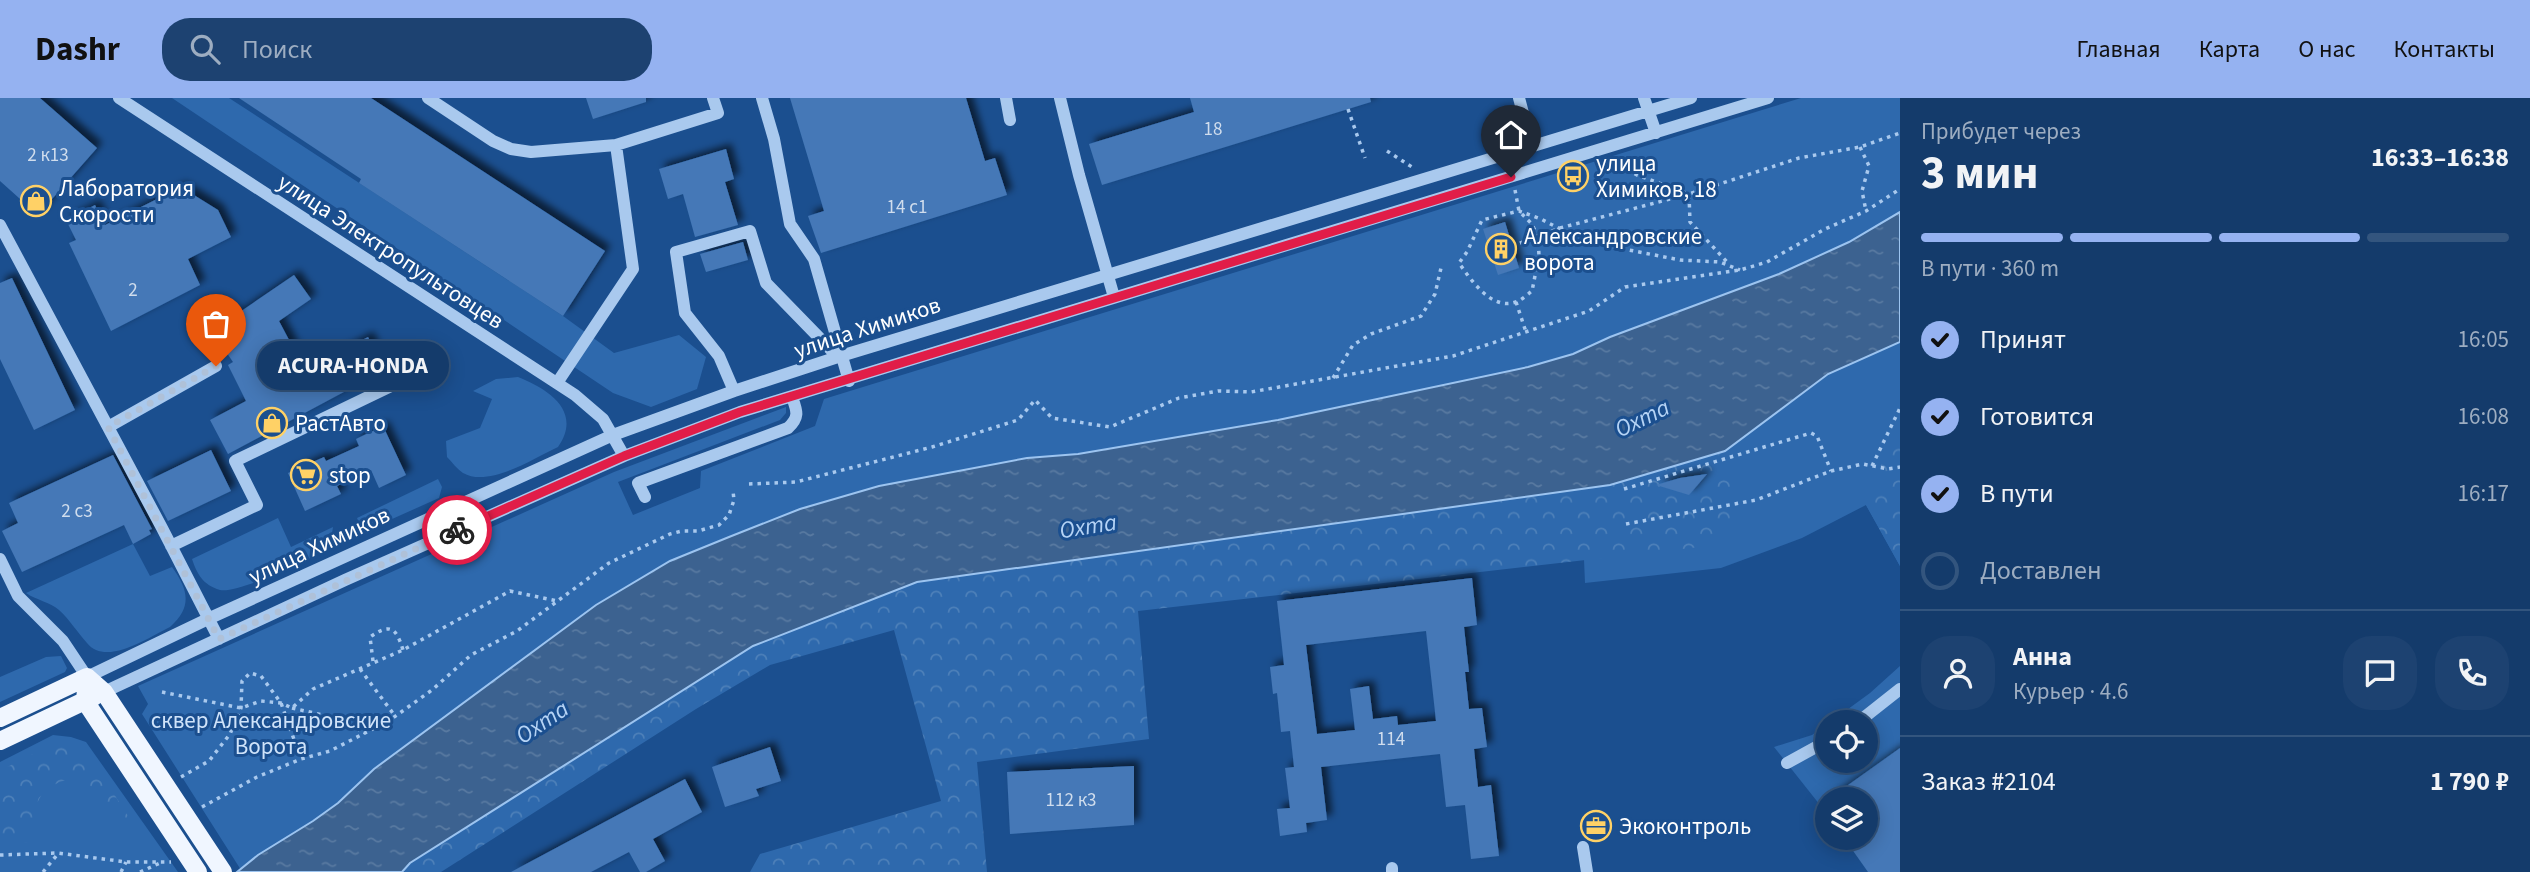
<!DOCTYPE html>
<html lang="ru">
<head>
<meta charset="utf-8">
<style>
  body { margin:0; font-family:"Source Sans 3",sans-serif; background:#1d4271; color:#f1f3f6; height:100vh; display:flex; flex-direction:column; font-size:26px; white-space:nowrap }
  * { box-sizing:border-box; margin:0 }
  p { font-size:23px; color:#9dadc1 }
  .icon { flex:none; width:38px; height:38px; fill:none; stroke:currentColor; stroke-width:2; stroke-linecap:round; stroke-linejoin:round }
  .map { position:relative; flex:1; overflow:hidden }
  .side { display:flex; flex-direction:column; background:#143b6b; width:630px }
  .side>* { flex:none }
  .buttons { position:absolute; left:1815px; top:612px; display:grid; gap:14px }
  .buttons a { display:grid; place-items:center; width:63px; height:63px; border-radius:50%; background:#143b6b; box-shadow:0 4px 18px #0003,0 0 0 2px #33557e; font-size:35px }
  .pin { position:absolute; display:grid; place-items:center; width:60px; height:60px; color:#fff; margin:-72px -30px; border-radius:50% 50% 50% 0; rotate:-45deg; box-shadow:0 0 7px #0007 }
  .pin .icon { rotate:45deg }
  .courier { position:absolute; display:grid; place-items:center; width:70px; height:70px; margin:-35px; border:5px solid #e11d48; border-radius:50%; background:#fff; color:#222; box-shadow:0 2px 9px #0007 }
  .bubble { position:absolute; height:49px; border-radius:24px; background:#143b6b; box-shadow:0 4px 18px #0003,0 0 0 2px #33557e; font-size:23px; font-weight:700; line-height:49px; text-align:center }
  .summary em { font-style:normal; font-weight:700 }
  .summary div { display:flex; flex-direction:column-reverse }
  .summary { display:flex; align-items:center; justify-content:space-between; height:119px; padding:0 21px }
  h1 { font-size:46px; font-weight:700; line-height:52px }
  .bar { display:grid; grid-template-columns:repeat(4,1fr); gap:10px 7px; align-content:center; height:84px; padding:0 21px }
  .bar i { height:9px; border-radius:5px; background:#33557e }
  .bar .selected { background:#95b2f1 }
  .bar p { grid-column:span 4 }
  .line { display:flex; align-items:center; gap:18px; padding:0 21px; border-top:2px solid #33557e }
  .line div { flex:1 }
  .round { display:grid; place-items:center; flex:none; width:74px; height:74px; border-radius:28px; background:#1d4271 }
  ol { padding:0 21px; list-style:none }
  li { display:flex; align-items:center; gap:21px; height:77px }
  li p { margin-inline-start:auto }
  li .icon { padding:7px; border-radius:50%; background:#95b2f1; color:#111; stroke-width:4 }
  li:last-child { color:#9dadc1 }
  li i { width:38px; height:38px; border:4px solid #33557e; border-radius:50% }
  header { display:flex; align-items:center; gap:42px; box-sizing:border-box; height:98px; padding:0 35px; background:#95b2f1; color:#111 }
  header strong { font-size:33px }
  nav { display:flex; gap:38px; margin-inline-start:auto; font-size:24px }
  .search { width:490px; height:63px; background:#1d4271; display:flex; align-items:center; gap:18px; box-sizing:border-box; padding:0 24px; border-radius:28px; color:#9dadc1; font-size:26px }
  main { display:flex; flex:1; min-height:0 }
  .map>svg:first-child { display:block }
  .green { fill:#2e69ad }
  .forest { fill:url(#forest-crowns) }
  .water { fill:url(#water-ripples); stroke:#9cc4f0; stroke-width:2 }
  .building { fill:#4478b7; fill-rule:evenodd; filter:url(#shadow) }
  .lines { fill:none; stroke-linecap:round; stroke-linejoin:round }
  .path { stroke:#a9c9ee; stroke-width:3.5; stroke-dasharray:3.5 5; stroke-linecap:butt }
  .minor { stroke:#a9c9ee; stroke-width:12 }
  .major { stroke:#f0f6ff; stroke-width:18 }
  .done { stroke:#afc1d8; stroke-width:7; stroke-dasharray:0 12.6 }
  .route { stroke:#e11d48; stroke-width:9 }
  .labels { text-anchor:middle; stroke-width:6; stroke-linejoin:round; paint-order:stroke }
  .number-label { font-size:19px; fill:#d0dded }
  .poi-label { font-size:23px; fill:#fff; stroke:#1b4f8f; text-anchor:start }
  .street-label { font-size:23px; fill:#fff; stroke:#1b4f8f }
  .park-label { font-size:23px; fill:#cfe3fa; stroke:#1b4f8f }
  .water-label { font-size:24px; font-style:italic; fill:#b5d3f5; stroke:#1b4f8f }
</style>
</head>
<body>
<header>
<strong>Dashr</strong>
<div class="search"><svg class="icon" aria-label="search" viewBox="0 0 24 24"><circle cx="10" cy="10" r="6"/><path d="M15 15l6 6"/></svg>Поиск</div>
<nav><a>Главная</a><a>Карта</a><a>О нас</a><a>Контакты</a></nav>
</header>
<main>
<div class="map">
<svg width="1900" height="774" viewBox="0 0 1900 774">
  <defs>
    <pattern id="forest-crowns" width="20" height="18" patternUnits="userSpaceOnUse" patternTransform="scale(1.75)"><rect width="20" height="18" fill="#2e69ad"/><path d="M2 6a3 3 0 1 1 6 0M12 15a3 3 0 1 1 6 0" fill="none" stroke="#4d80b9"/></pattern>
    <pattern id="water-ripples" width="26" height="14" patternUnits="userSpaceOnUse" patternTransform="scale(1.75)"><rect width="26" height="14" fill="#3c6290"/><path d="M2 4q2-2 4 0t4 0M15 11q2-2 4 0t4 0" fill="none" stroke="#597aa1"/></pattern>
    <filter id="shadow"><feDropShadow dx="5.5" dy="-5.5" stdDeviation="3.5" flood-color="#0009"/></filter>
  </defs>
  <rect width="100%" height="100%" fill="#1b4f8f"/>
  <path class="green" d="M 172,0 L 229,0 L 563,218 L 614,255 L 679,237 L 706,259 L 697,291 L 651,309 L 613,295 Z
    M 1801,0 L 1900,0 L 1900,114 L 1848,144 L 1779,176 L 1610,239 L 1573,256 L 1528,269 L 1278,322 L 1078,356 L 1027,360 L 879,388 L 800,411 L 729,439 L 670,463 L 596,507 L 374,671 L 338,705 L 313,723 L 258,757 L 241,772 L 142,616 L 148,606 L 138,588 L 614,374 L 786,309 L 786,315 L 780,322 L 618,384 L 633,417 L 700,390 L 701,373 L 815,328 L 824,301 Z
    M 1900,244 L 1900,468 L 1866,407 L 1802,440 L 1721,470 L 1585,485 L 1581,391 L 1610,387 L 1725,353 L 1828,276 Z
    M 518,279 C 548,291 583,313 558,349 C 534,360 489,390 463,375 C 457,371 452,364 447,359 L 446,343 L 480,330 L 492,301 L 473,293 L 496,281 Z
    M 438,381 L 442,389 L 439,400 L 372,430 L 360,427 L 357,420 Z
    M 278,420 L 291,449 L 333,429 C 332,440 326,450 317,456 C 302,466 235,496 220,492 C 203,487 197,476 192,461 Z
    M 133,446 L 150,478 L 172,469 C 188,491 193,509 170,529 C 149,539 106,569 87,545 C 77,534 70,522 59,512 C 50,504 36,502 26,495 Z
    M 61,558 L 67,570 L 65,574 L 0,604 L 0,579 L 46,559 Z
    M 1900,568 L 1900,650 L 1820,707 L 1774,649 L 1812,637 L 1827,626 L 1827,663 L 1866,663 L 1866,625 L 1829,625 L 1870,595 Z
    M 53,637 L 71,639 L 86,644 L 178,774 L 0,774 L 0,664 Z"/>
  <path class="forest" d="M 1900,341 L 1900,468 L 1866,407 L 1883,361 Z
    M 1725,353 L 1733,379 L 1735,427 L 1709,448 L 1138,513 L 1149,641 L 977,664 L 987,774 L 750,774 L 760,756 L 941,703 L 894,532 L 770,567 L 696,611 L 441,774 L 402,774 L 410,765 L 753,548 L 917,484 L 1610,387 Z
    M 55,645 L 86,652 L 128,718 L 122,726 L 107,722 L 82,688 L 70,681 C 33,690 34,712 31,744 L 2,745 L 0,691 L 7,669 Z"/>
  <path class="water" d="M 1900,114 L 1900,244 L 1828,276 L 1725,353 L 1610,387 L 917,484 L 753,548 L 410,765 L 402,774 L 237,774 L 258,757 L 313,723 L 338,705 L 374,671 L 596,507 L 670,463 L 729,439 L 800,411 L 879,388 L 1027,360 L 1078,356 L 1278,322 L 1528,269 L 1573,256 L 1610,239 L 1779,176 L 1849,144 Z"/>
  <path class="building" d="M 0,0 L 40,0 L 97,50 L 38,117 L 0,83 Z
    M 239,0 L 371,0 L 605,153 L 563,218 L 359,85 L 361,81 Z
    M 586,0 L 646,0 L 646,4 L 593,21 Z
    M 790,0 L 966,0 L 985,63 L 995,60 L 1007,97 L 821,155 L 808,118 L 824,113 Z
    M 1190,0 L 1370,0 L 1371,4 L 1102,87 L 1089,46 L 1194,14 Z
    M 726,51 L 734,81 L 725,84 L 738,127 L 695,139 L 683,96 L 668,101 L 659,71 Z
    M 181,89 L 218,112 L 231,139 L 188,161 L 200,187 L 111,233 L 69,145 L 76,142 L 66,122 L 95,107 L 105,127 Z
    M 1505,124 L 1519,170 L 1498,177 L 1483,131 Z
    M 743,144 L 748,162 L 706,174 L 700,156 Z
    M 294,177 L 311,201 L 279,223 L 305,272 L 368,239 L 385,272 L 228,356 L 210,322 L 246,303 L 228,267 L 233,264 L 212,233 Z
    M 12,180 L 75,312 L 34,332 L 0,261 L 0,185 Z
    M 383,328 L 406,377 L 379,390 L 371,372 L 337,388 L 341,396 L 305,413 L 288,375 L 324,359 L 326,363 L 359,348 L 356,341 Z
    M 211,352 L 231,393 L 168,423 L 147,383 Z
    M 113,357 L 152,431 L 149,432 L 151,436 L 133,446 L 124,427 L 22,474 L 2,433 L 18,425 L 9,405 Z
    M 1707,376 L 1689,397 L 1656,387 L 1680,380 Z
    M 1472,480 L 1477,527 L 1464,529 L 1469,574 L 1465,574 L 1469,611 L 1482,610 L 1487,649 L 1474,651 L 1478,689 L 1491,687 L 1499,758 L 1471,761 L 1465,707 L 1446,709 L 1440,656 L 1321,669 L 1327,722 L 1306,725 L 1307,734 L 1280,738 L 1277,711 L 1290,710 L 1285,670 L 1294,669 L 1290,633 L 1281,634 L 1277,595 L 1273,596 L 1270,569 L 1284,567 L 1277,503 ZM 1426,533 L 1436,623 L 1398,627 L 1397,618 L 1373,621 L 1369,588 L 1350,591 L 1355,632 L 1317,636 L 1306,547 Z
    M 770,649 L 781,683 L 756,691 L 759,698 L 725,709 L 712,669 Z
    M 1900,650 L 1900,774 L 1868,774 L 1844,740 L 1866,740 L 1866,702 L 1827,702 Z
    M 1134,668 L 1134,727 L 1010,736 L 1007,674 Z
    M 685,681 L 702,714 L 653,741 L 665,763 L 646,774 L 640,774 L 629,754 L 591,774 L 511,774 Z"/>
  <g class="lines">
    <path class="path" d="M 1348,11 L 1365,60
      M 1860,49 L 1869,68 L 1862,93 L 1866,113
      M 1387,53 L 1412,69
      M 1612,64 L 1637,77 L 1689,96 L 1690,124 L 1728,165
      M 1515,92 L 1519,113 L 1531,125 L 1538,138 L 1539,158 L 1532,193 C 1528,196 1523,201 1518,203 C 1493,215 1471,182 1459,165 L 1467,154 L 1482,122 L 1519,113 L 1541,121 L 1583,143 L 1680,162 L 1720,164 L 1740,172
      M 1512,148 L 1560,130 L 1689,96 L 1799,60 L 1860,49 L 1900,35
      M 1516,204 L 1526,234
      M 1333,280 L 1353,247 L 1371,236 L 1421,218 L 1435,196 L 1441,170
      M 1872,368 L 1900,310
      M 749,386 L 796,384 L 932,349 L 1018,322 L 1035,302 L 1052,320 L 1110,329 L 1179,300 L 1218,293 L 1251,294 L 1453,258 L 1589,213 L 1625,189 L 1740,172 L 1767,164 L 1825,131 L 1866,113 L 1900,91
      M 1624,391 L 1811,335 L 1817,338 L 1831,373
      M 1626,426 L 1756,402 L 1831,373 L 1863,366 L 1888,371 L 1900,369
      M 373,563 L 370,539 C 390,525 396,529 403,552
      M 360,571 L 395,618
      M 162,594 L 241,610 L 261,603 L 281,605 L 292,610 L 313,591 L 403,552 L 510,493 L 557,503
      M 292,610 L 340,621 L 365,635 L 390,622 L 432,592 L 471,557 L 517,533 L 609,465 L 670,436 L 682,433 L 698,433 L 719,427 L 729,417 L 734,402 L 733,393
      M 181,679 L 209,663 L 230,636 L 241,610 L 242,583 L 250,575 L 261,578 L 281,605 L 301,661
      M 202,709 L 257,679 L 301,661 L 330,653 L 365,635
      M 0,757 L 58,755 L 126,764 L 171,764
      M 43,774 L 57,757
      M 121,774 L 126,764
      M 140,774 L 160,765"/>
    <path class="minor" d="M 119,0 L 575,297 L 603,321 L 624,358
      M 428,0 L 493,43 L 511,51 L 531,54 L 616,47 L 718,15 L 713,0
      M 762,0 L 774,41 L 790,126 L 814,161 L 849,283
      M 1006,0 L 1010,22
      M 1060,0 L 1079,77 L 1114,199
      M 1519,0 L 1532,49
      M 1644,0 L 1656,35
      M 0,127 L 162,430 L 219,541
      M 557,285 L 633,171 L 616,47
      M 734,293 L 719,258 L 685,215 L 676,154 L 750,133 L 766,185 L 838,259
      M 108,329 L 216,268
      M 645,399 L 638,385 L 788,330 C 800,319 797,313 792,299
      M 171,448 L 257,407 L 235,363 L 393,287
      M 0,461 L 18,498 L 63,543 L 87,579 L 210,520 L 613,337 L 734,293 L 844,257 L 1691,0
      M 104,594 L 345,482 L 624,358 L 740,314 L 1768,0
      M 1857,625 L 1900,591
      M 1787,665 L 1827,643
      M 1583,749 L 1587,774
      M 1392,770 L 1392,774"/>
    <path class="major" d="M 87,579 L 104,594 L 223,774
      M 87,579 L 85,603 L 198,774
      M 0,620 L 87,579
      M 0,643 L 95,598"/>
  </g>
  <g class="lines">
    <path class="done" d="M 216,268 L 108,329 L 219,541 L 457,432"/>
    <path class="route" d="M 457,432 L 624,358 L 740,314 L 1511,79"/>
  </g>
  <defs>
    <g id="bus-ring" transform="scale(1.575)"><circle r="9.5" fill="#1b4f8f" stroke="#ffd166" stroke-width="1.5"/><path d="M-5-6H5V4H4V6H2V4H-2V6H-4V4H-5ZM-3.5-4V0h7V-4ZM-3.5 1.2v1.5H-2V1.2ZM2 1.2v1.5H3.5V1.2Z" fill="#ffd166"/></g>
    <g id="shop-ring" transform="scale(1.575)"><circle r="9.5" fill="#1b4f8f" stroke="#ffd166" stroke-width="1.5"/><path d="M-5-2.5h2.3a2.7 3.5 0 0 1 5.4 0H5L5.5 6h-11ZM-1.5-2.5h3a1.5 2.3 0 0 0-3 0Z" fill="#ffd166"/></g>
    <g id="building-ring" transform="scale(1.575)"><circle r="9.5" fill="#1b4f8f" stroke="#ffd166" stroke-width="1.5"/><path d="M-4-6H4V6H1V3H-1V6H-4ZM-2.5-4.3h1.7v1.8h-1.7ZM.8-4.3h1.7v1.8H.8ZM-2.5-1h1.7V.8h-1.7ZM.8-1h1.7V.8H.8Z" fill="#ffd166"/></g>
    <g id="supermarket-ring" transform="scale(1.575)"><circle r="9.5" fill="#1b4f8f" stroke="#ffd166" stroke-width="1.5"/><path d="M-6-5.5h2.5l.6 2H6L4.5 2H-2.5L-4.4-4H-6ZM-1.5 3.2a1.3 1.3 0 1 0 .1 0ZM3 3.2a1.3 1.3 0 1 0 .1 0Z" fill="#ffd166"/></g>
    <g id="office-ring" transform="scale(1.575)"><circle r="9.5" fill="#1b4f8f" stroke="#ffd166" stroke-width="1.5"/><path d="M-6-3h4V-5.5h4V-3h4V5H-6ZM-1-4.5V-3h2v-1.5ZM-6 0V1H6V0Z" fill="#ffd166"/></g>
  </defs>
  <g fill-rule="evenodd">
    <use href="#bus-ring" x="1573" y="78"/>
    <use href="#shop-ring" x="36" y="103"/>
    <use href="#building-ring" x="1501" y="151"/>
    <use href="#shop-ring" x="272" y="325"/>
    <use href="#supermarket-ring" x="306" y="377"/>
    <use href="#office-ring" x="1596" y="728"/>
  </g>
  <g class="labels">
    <g class="number-label">
      <text x="1213" y="37">18</text>
      <text x="48" y="63">2 к13</text>
      <text x="907" y="115">14 с1</text>
      <text x="133" y="198">2</text>
      <text x="77" y="419">2 с3</text>
      <text x="1391" y="647">114</text>
      <text x="1071" y="708">112 к3</text>
    </g>
    <g class="poi-label">
      <text x="1596" y="73">улица<tspan x="1596" dy="26">Химиков, 18</tspan></text>
      <text x="59" y="98">Лаборатория<tspan x="59" dy="26">Скорости</tspan></text>
      <text x="1524" y="146">Александровские<tspan x="1524" dy="26">ворота</tspan></text>
      <text x="295" y="333">РастАвто</text>
      <text x="329" y="385">stop</text>
      <text x="1619" y="736">Экоконтроль</text>
    </g>
    <g class="street-label">
      <text transform="translate(391 153) rotate(33)" y="8">улица Электропультовцев</text>
      <text transform="translate(867 229) rotate(-18)" y="8">улица Химиков</text>
      <text transform="translate(319 447) rotate(-25)" y="8">улица Химиков</text>
    </g>
    <g class="park-label">
      <text x="271" y="630">сквер Александровские<tspan x="271" dy="26">Ворота</tspan></text>
    </g>
    <g class="water-label">
      <text transform="translate(1642 320) rotate(-26)" y="8">Охта</text>
      <text transform="translate(1088 428) rotate(-9)" y="8">Охта</text>
      <text transform="translate(542 624) rotate(-34)" y="8">Охта</text>
    </g>
  </g>
</svg>
<div class="buttons">
<a><svg class="icon" aria-label="locate" viewBox="0 0 24 24"><circle cx="12" cy="12" r="6"/><path d="M12 2v4M12 18v4M2 12h4M18 12h4"/></svg></a>
<a><svg class="icon" aria-label="layers" viewBox="0 0 24 24"><path d="M12 4l9 5-9 5-9-5zM3 14l9 5 9-5"/></svg></a>
</div>
<div class="pin" style="left:216px;top:268px;background:#ea580c"><svg class="icon" aria-label="bag" viewBox="0 0 24 24"><path d="M5 8h14l-1 12H6zM9 8a3 3 0 0 1 6 0"/></svg></div>
<div class="pin" style="left:1511px;top:79px;background:#1f2937"><svg class="icon" aria-label="home" viewBox="0 0 24 24"><path d="M3 11l9-7 9 7M6 9v11h12V9"/></svg></div>
<div class="courier" style="left:457px;top:432px"><svg class="icon" aria-label="bike" viewBox="0 0 24 24"><circle cx="6" cy="16" r="4"/><circle cx="18" cy="16" r="4"/><path d="M6 16l4-8h5l3 8M10 8l3 8H6M13 5h3"/></svg></div>
<div class="bubble" style="left:257px;top:243px;width:192px">ACURA-HONDA</div>
</div>
<section class="side">
<div class="summary"><div><h1>3 мин</h1><p>Прибудет через</p></div><em>16:33–16:38</em></div>
<div class="bar"><i class="selected"></i><i class="selected"></i><i class="selected"></i><i></i><p>В пути · 360 m</p></div>
<ol>
<li><svg class="icon" aria-label="check" viewBox="0 0 24 24"><path d="M5 12l5 5 9-10"/></svg>Принят<p>16:05</p></li>
<li><svg class="icon" aria-label="check" viewBox="0 0 24 24"><path d="M5 12l5 5 9-10"/></svg>Готовится<p>16:08</p></li>
<li><svg class="icon" aria-label="check" viewBox="0 0 24 24"><path d="M5 12l5 5 9-10"/></svg>В пути<p>16:17</p></li>
<li><i></i>Доставлен</li>
</ol>
<div class="line" style="height:126px"><a class="round"><svg class="icon" aria-label="person" viewBox="0 0 24 24"><circle cx="12" cy="8" r="4"/><path d="M4 21q1-7 8-7t8 7"/></svg></a><div><b>Анна</b><p>Курьер · 4.6</p></div><a class="round"><svg class="icon" aria-label="chat" viewBox="0 0 24 24"><path d="M4 5h16v11H9l-5 4z"/></svg></a><a class="round"><svg class="icon" aria-label="phone" viewBox="0 0 24 24"><path d="M5 4h4l2 5-3 2q2 4 5 5l2-3 5 2v4C11 20 4 13 5 4z"/></svg></a></div>
<div class="line" style="height:91px"><div>Заказ #2104</div><b>1 790 ₽</b></div>
</section>
</main>
</body>
</html>
